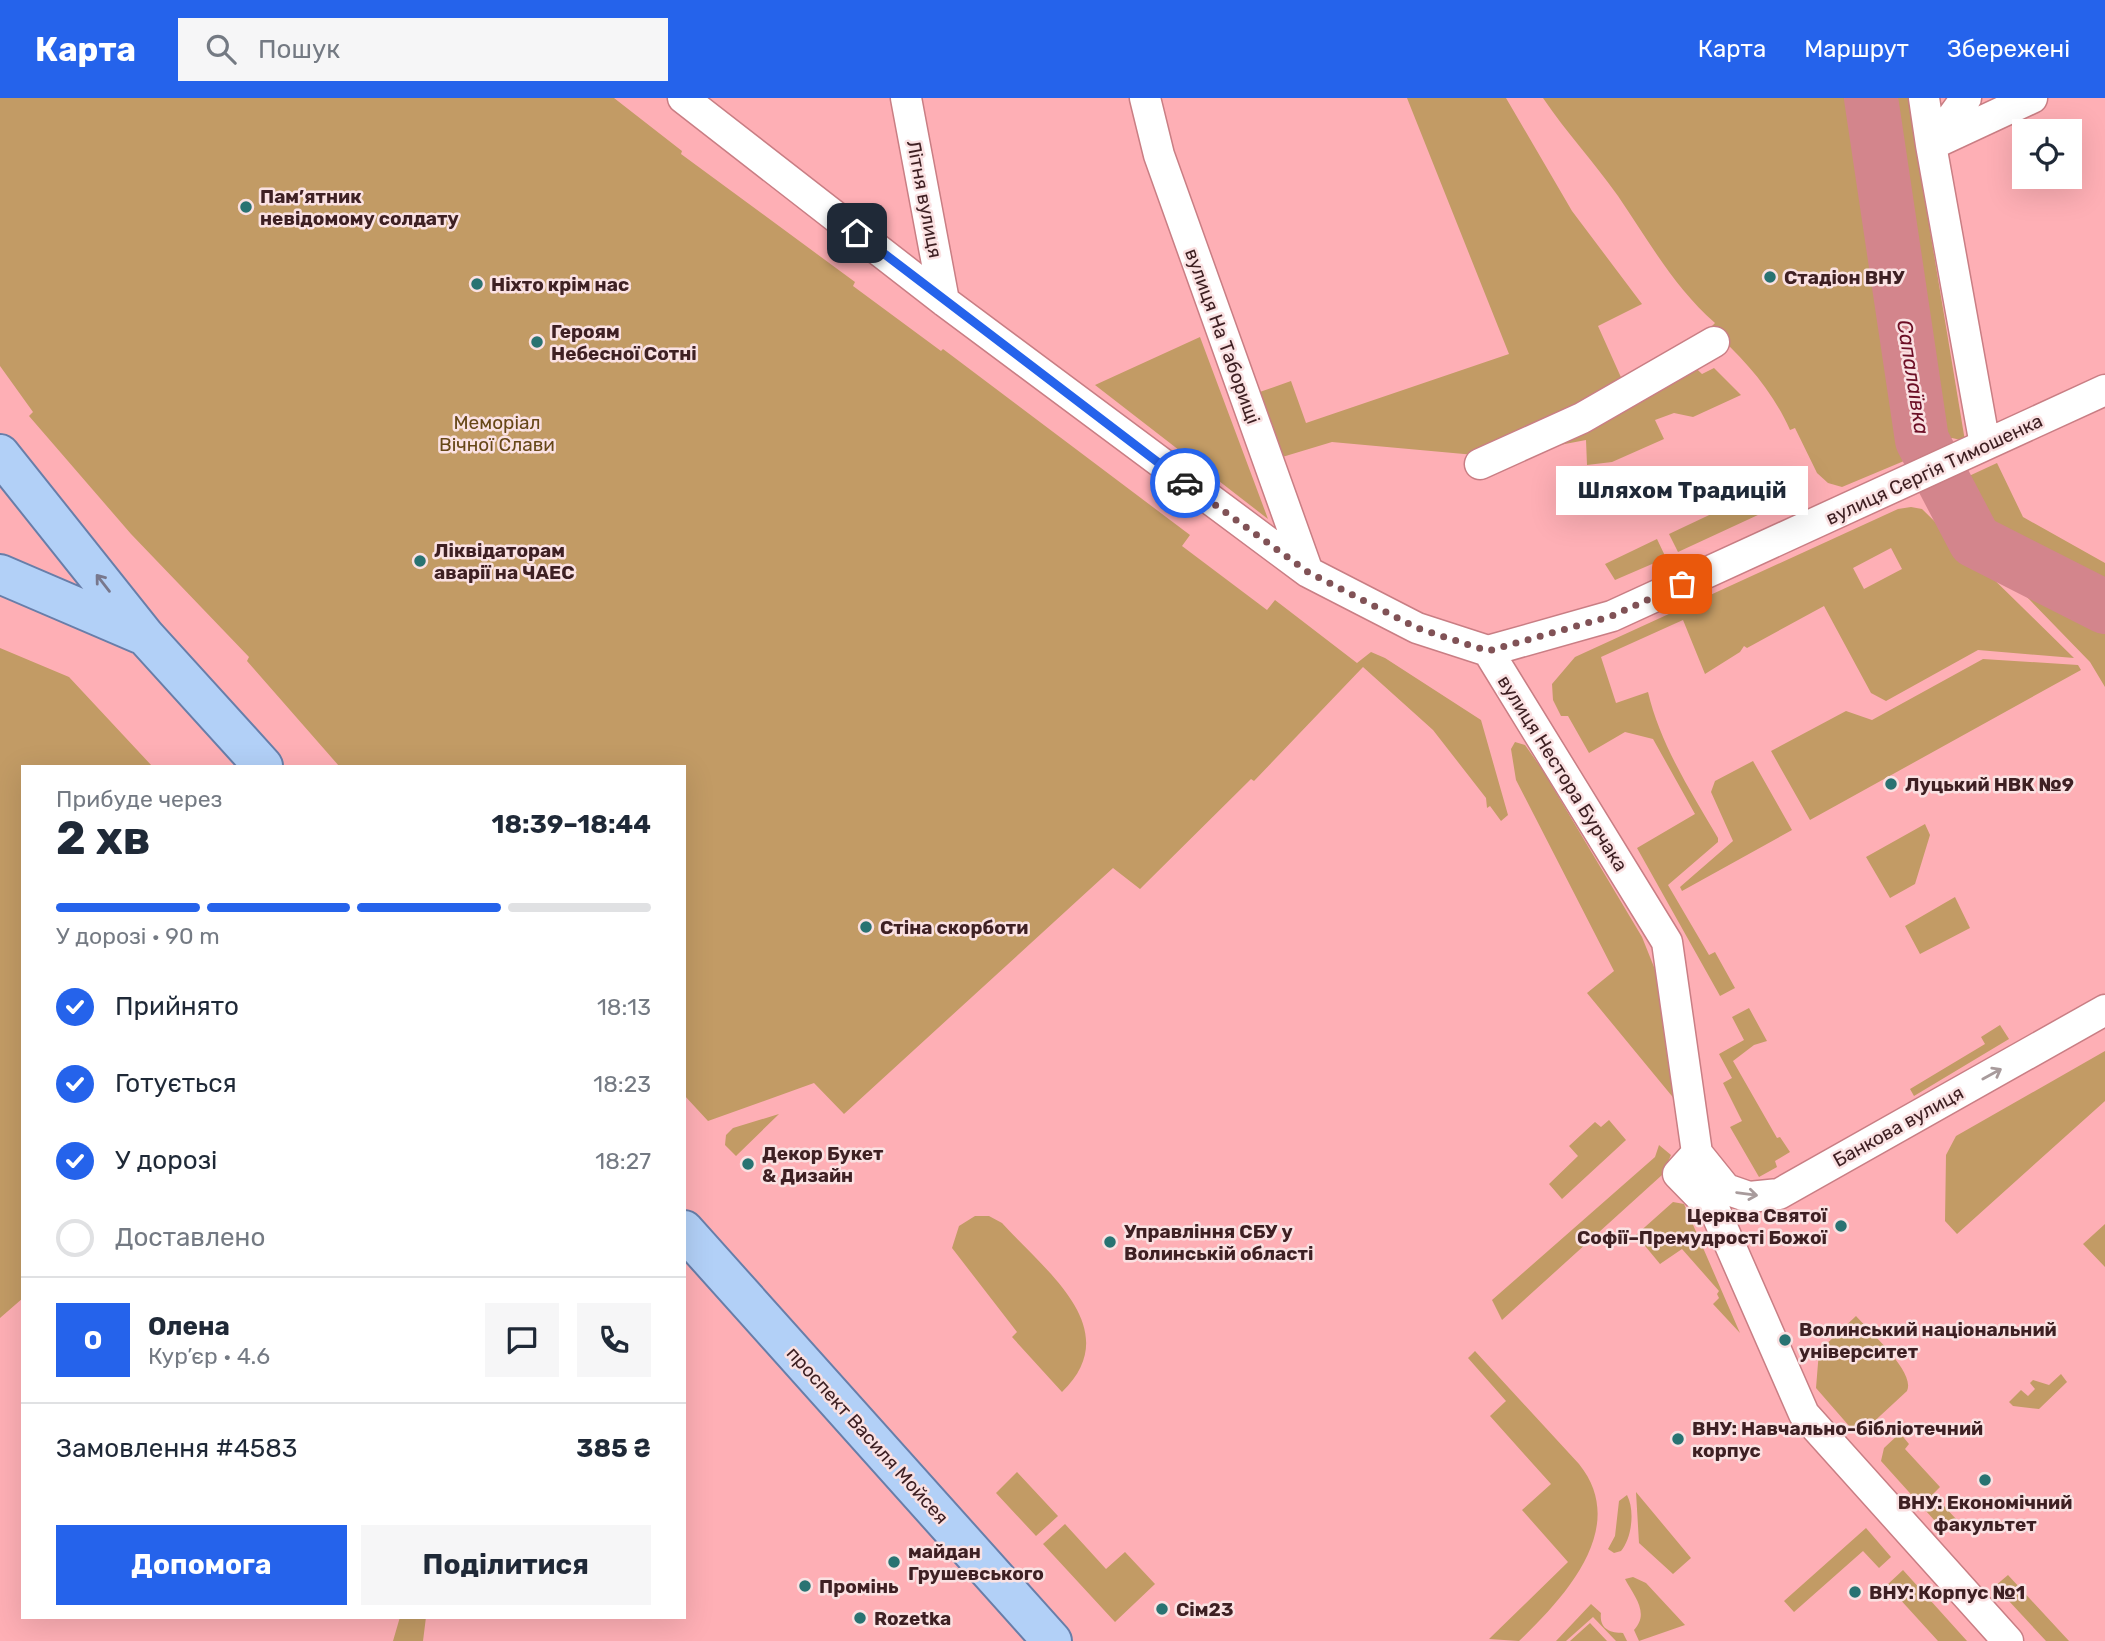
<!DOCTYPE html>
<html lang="uk">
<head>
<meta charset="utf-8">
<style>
  body { margin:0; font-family:Rubik,sans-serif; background:#f6f6f7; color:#1f2937; height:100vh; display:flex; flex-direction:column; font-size:26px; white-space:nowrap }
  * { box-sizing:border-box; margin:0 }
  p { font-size:23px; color:#747a83 }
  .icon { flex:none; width:38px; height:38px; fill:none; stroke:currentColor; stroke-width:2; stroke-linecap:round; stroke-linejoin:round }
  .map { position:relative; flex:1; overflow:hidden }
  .details { position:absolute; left:21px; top:667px; width:665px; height:854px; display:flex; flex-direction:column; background:#fff; border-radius:0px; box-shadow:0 7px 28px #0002 }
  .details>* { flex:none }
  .controls { position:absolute; left:2012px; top:21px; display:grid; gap:14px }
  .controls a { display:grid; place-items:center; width:70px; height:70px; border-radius:0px; background:#fff; box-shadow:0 7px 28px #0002; font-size:35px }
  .pin { position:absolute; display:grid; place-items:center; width:60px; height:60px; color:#fff; margin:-30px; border-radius:14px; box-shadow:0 4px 10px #0006 }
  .courier { position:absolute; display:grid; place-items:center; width:70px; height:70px; margin:-35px; border:5px solid #2563eb; border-radius:50%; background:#fff; color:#222; box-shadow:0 2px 9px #0007 }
  .bubble { position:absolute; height:49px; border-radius:0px; background:#fff; box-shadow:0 7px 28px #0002; font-size:23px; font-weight:700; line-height:49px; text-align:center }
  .head em { font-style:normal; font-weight:700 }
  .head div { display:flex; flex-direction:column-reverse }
  .head { display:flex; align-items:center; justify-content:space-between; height:119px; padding:0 35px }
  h1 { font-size:46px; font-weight:700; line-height:52px }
  .bar { display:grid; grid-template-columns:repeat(4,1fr); gap:10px 7px; align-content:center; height:84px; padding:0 35px }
  .bar i { height:9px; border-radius:5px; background:#e0e1e3 }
  .bar .active { background:#2563eb }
  .bar p { grid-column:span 4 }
  .line { display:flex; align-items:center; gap:18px; padding:0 35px; border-top:2px solid #e0e1e3 }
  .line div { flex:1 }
  .round { display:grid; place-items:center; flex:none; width:74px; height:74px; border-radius:0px; background:#f6f6f7 }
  ol { padding:0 35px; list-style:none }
  li { display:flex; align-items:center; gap:21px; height:77px }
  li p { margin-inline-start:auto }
  li .icon { padding:7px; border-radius:50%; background:#2563eb; color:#fff; stroke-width:4 }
  li:last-child { color:#747a83 }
  li i { width:38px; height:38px; border:4px solid #e0e1e3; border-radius:50% }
  .action { display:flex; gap:14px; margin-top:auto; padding:14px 35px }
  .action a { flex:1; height:80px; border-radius:0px; background:#2563eb; color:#fff; font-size:28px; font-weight:700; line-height:80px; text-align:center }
  .action a+a { background:#f6f6f7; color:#1f2937 }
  header { display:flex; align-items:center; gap:42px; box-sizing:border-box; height:98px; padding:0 35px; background:#2563eb; color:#fff }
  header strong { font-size:33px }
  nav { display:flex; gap:38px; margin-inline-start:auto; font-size:24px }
  .search { width:490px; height:63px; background:#f6f6f7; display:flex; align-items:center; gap:18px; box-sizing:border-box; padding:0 24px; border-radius:0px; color:#747a83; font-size:26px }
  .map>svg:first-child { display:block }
  .green { fill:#c29b65; fill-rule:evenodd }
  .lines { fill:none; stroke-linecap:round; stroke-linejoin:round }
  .river { stroke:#d3858c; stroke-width:54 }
  .minor-casing { stroke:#c97e84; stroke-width:33 }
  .major-casing { stroke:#687ea9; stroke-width:42 }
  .minor { stroke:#fff; stroke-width:30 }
  .major { stroke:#b2d0f7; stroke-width:38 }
  .oneway { stroke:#78788d }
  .oneway2 { stroke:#a89b9c }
  .done { stroke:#815256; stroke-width:7; stroke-dasharray:0 12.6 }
  .route { stroke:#2563eb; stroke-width:9 }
  .poi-dot { fill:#297372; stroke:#fae1e2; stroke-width:2.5 }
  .labels { text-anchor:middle; stroke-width:5; stroke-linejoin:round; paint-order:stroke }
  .poi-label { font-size:19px; font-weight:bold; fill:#3e2023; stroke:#fae1e2; text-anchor:start }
  .street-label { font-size:19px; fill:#3e2023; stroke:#fae1e2 }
  .park-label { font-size:19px; fill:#664717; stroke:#fae1e2 }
  .water-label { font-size:21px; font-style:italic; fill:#6c0e25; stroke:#fae1e2 }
</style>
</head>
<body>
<header>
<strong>Карта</strong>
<div class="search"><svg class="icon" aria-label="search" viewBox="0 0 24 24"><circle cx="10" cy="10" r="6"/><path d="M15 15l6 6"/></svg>Пошук</div>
<nav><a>Карта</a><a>Маршрут</a><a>Збережені</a></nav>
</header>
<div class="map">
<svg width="2105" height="1543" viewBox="0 0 2105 1543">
  <rect width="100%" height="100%" fill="#feafb5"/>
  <path class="green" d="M 0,0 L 614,0 L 682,53 L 681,56 L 855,184 L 853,188 L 941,253 L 943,251 L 1190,437 L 1182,448 L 1267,512 L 1275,502 L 1357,565 L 1371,554 L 1385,560 L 1481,622 L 1508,717 L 1501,723 L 1490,708 L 1487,710 L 1486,700 L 1433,632 L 1363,569 L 1254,683 L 1251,681 L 1140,791 L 1113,770 L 844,1016 L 814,985 L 708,1023 L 684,997 L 684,668 L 339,668 L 247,563 L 249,559 L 131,436 L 29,318 L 33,314 L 0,268 Z
    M 1407,0 L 1506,0 L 1572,113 L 1642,206 L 1598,228 L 1624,286 L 1684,259 L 1702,276 L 1714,270 L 1741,297 L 1693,319 L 1674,315 L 1655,322 L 1664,341 L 1612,364 L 1587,367 L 1586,342 L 1497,359 L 1332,344 L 1279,360 L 1254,296 L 1291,283 L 1306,325 L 1509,256 Z
    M 1543,0 L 1908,0 L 1965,343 L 1952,340 L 1910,360 L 1898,350 L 1904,363 L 1842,389 L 1828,385 L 1817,375 L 1795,330 L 1790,332 C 1771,290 1744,261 1710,230 L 1715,225 C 1674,189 1648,142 1618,98 C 1594,64 1566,34 1543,0 Z
    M 1200,239 L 1268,421 L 1095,287 Z
    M 1997,365 L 2023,419 L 2105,465 L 2105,589 L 2090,564 L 1928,397 Z
    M 1777,385 L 1786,404 L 1678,454 L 1669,436 Z
    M 1911,409 L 1922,411 L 2074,560 L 1978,552 L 1886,603 L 1871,595 L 1824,508 L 1747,550 L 1744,548 L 1740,554 L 1705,576 L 1683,522 L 1601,559 L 1616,605 L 1648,594 C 1660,646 1691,694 1718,740 L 1718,744 L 1668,787 L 1709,857 L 1715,854 L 1735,890 L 1720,898 L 1637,750 L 1695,716 L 1653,641 L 1625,634 L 1589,655 L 1568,618 L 1561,618 L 1553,602 L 1552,586 L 1575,559 L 1898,411 ZM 1891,450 L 1902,471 L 1864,491 L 1853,470 Z
    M 1657,441 L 1666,460 L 1615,482 L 1605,466 Z
    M 0,550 L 69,579 L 152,668 L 23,668 L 23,1200 L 0,1220 Z
    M 1983,561 L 2078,567 L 2081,572 L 1810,722 L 1771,653 L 1846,613 L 1872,622 Z
    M 1515,644 L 1525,647 L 1542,671 L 1642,839 L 1662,889 L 1676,1003 L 1587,895 L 1614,873 L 1516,682 L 1511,651 Z
    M 1753,663 L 1792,732 L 1682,793 L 1680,789 L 1733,743 L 1711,694 L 1715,683 Z
    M 1925,726 L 1930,737 L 1915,786 L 1890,800 L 1866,759 Z
    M 1955,799 L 1970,830 L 1920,856 L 1905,828 Z
    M 1749,910 L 1767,943 L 1754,947 L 1733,963 L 1777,1040 L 1780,1039 L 1790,1054 L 1775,1063 L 1777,1069 L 1759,1079 L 1730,1029 L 1742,1023 L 1723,985 L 1732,980 L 1719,956 L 1744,942 L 1732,919 Z
    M 2000,927 L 2009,941 L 1914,998 L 1910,991 L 1985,946 L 1981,939 Z
    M 2105,953 L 2105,1003 L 1957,1136 L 1945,1123 L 1946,1057 L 1956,1038 Z
    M 779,1016 L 736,1058 L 725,1047 L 726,1037 L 733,1030 Z
    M 1609,1022 L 1626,1042 L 1562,1101 L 1549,1086 L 1578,1058 L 1569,1048 L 1595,1024 L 1601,1029 Z
    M 1659,1047 L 1671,1057 L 1662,1077 L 1502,1222 L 1492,1202 L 1655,1059 Z
    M 1673,1104 L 1684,1106 L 1740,1235 L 1713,1206 L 1719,1200 L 1717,1196 L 1719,1193 L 1682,1151 L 1660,1166 L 1636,1137 Z
    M 975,1118 L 989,1118 L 1002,1125 C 1045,1173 1127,1231 1062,1294 L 1012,1239 L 1017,1234 L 952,1150 L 959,1128 Z
    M 2105,1126 L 2105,1169 L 2083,1146 Z
    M 1856,1218 C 1869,1233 1916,1274 1907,1293 L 1867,1330 L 1850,1329 L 1816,1290 L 1819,1253 Z
    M 1475,1253 L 1579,1366 C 1630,1429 1565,1499 1519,1543 L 1489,1541 L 1568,1464 L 1522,1412 L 1551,1386 L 1490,1318 L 1506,1303 L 1468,1260 Z
    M 2061,1276 L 2067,1284 L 2039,1311 L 2013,1308 L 2009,1304 L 2021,1292 L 2028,1298 L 2035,1291 L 2030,1285 L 2033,1282 L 2049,1287 Z
    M 1900,1335 L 1909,1346 L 1905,1351 L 1940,1389 L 1933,1396 L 1956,1421 L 1944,1433 L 1881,1363 L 1884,1350 Z
    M 1017,1374 L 1058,1418 L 1036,1438 L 996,1395 Z
    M 1636,1394 L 1691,1460 L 1673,1476 L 1639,1445 Z
    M 1627,1397 C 1635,1412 1632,1440 1621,1453 L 1614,1455 L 1608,1451 L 1615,1438 L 1619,1403 Z
    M 1065,1426 L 1106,1471 L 1125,1454 L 1155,1486 L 1115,1524 L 1043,1446 Z
    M 1866,1430 L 1891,1459 L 1879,1470 L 1863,1453 L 1794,1514 L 1784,1503 Z
    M 1903,1472 L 1967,1543 L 1938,1543 L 1887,1487 Z
    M 2008,1477 L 2069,1543 L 2046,1543 L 1995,1488 Z
    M 1633,1479 L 1646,1485 L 1685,1527 L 1639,1543 L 1634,1532 C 1650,1515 1634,1498 1625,1481 Z
    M 1591,1506 L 1601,1515 C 1599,1531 1610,1535 1623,1535 L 1627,1543 L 1616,1543 L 1593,1519 L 1566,1543 L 1556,1543 Z
    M 400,1519 L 426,1519 L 423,1543 L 393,1543 Z
    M 1590,1525 L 1607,1543 L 1570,1543 Z"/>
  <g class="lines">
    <path class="river" d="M 1871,0 L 1922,342 L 1975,443 L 2105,509"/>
    <g class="minor-casing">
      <path id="minor" d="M 683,0 L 944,203 L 1308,474 L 1417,530 L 1488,553 L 1667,844 L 1697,1055 L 1726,1091 L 1749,1099 L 1779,1096 L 2105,912
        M 906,0 L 944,203
        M 1145,0 L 1159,57 L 1308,474
        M 1924,0 L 1931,47
        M 1934,44 L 1966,0
        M 1985,347 L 1931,47 L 2032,0
        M 1480,366 L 1582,320 L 1714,244
        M 1488,553 L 1612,518 L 2105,292
        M 1697,1055 L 1678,1076 L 1716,1115 L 1804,1316 L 2008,1543"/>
    </g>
    <g class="major-casing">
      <path id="major" d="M 0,356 L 145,538 L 263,668
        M 0,476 L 140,536
        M 684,1132 L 1052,1543"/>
    </g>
    <use href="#minor" class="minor"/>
    <use href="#major" class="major"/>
  </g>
  <defs><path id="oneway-shaft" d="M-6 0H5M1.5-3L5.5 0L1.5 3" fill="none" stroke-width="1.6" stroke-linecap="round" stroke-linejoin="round" transform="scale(1.75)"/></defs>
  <use class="oneway" href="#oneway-shaft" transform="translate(103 485) rotate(-128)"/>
  <g class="oneway2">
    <use href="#oneway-shaft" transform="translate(1992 976) rotate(-29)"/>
    <use href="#oneway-shaft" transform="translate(1747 1096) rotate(8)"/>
  </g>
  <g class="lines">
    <path class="done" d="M 1185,385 L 1308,474 L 1417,530 L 1488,553 L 1612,518 L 1682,486"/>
    <path class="route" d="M 857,135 L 1185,385"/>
  </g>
  <g class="poi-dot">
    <circle cx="246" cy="109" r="7"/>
    <circle cx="1770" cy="179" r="7"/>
    <circle cx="477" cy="186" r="7"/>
    <circle cx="537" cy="244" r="7"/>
    <circle cx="420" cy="463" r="7"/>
    <circle cx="1891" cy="686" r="7"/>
    <circle cx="866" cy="829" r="7"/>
    <circle cx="748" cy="1066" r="7"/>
    <circle cx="1841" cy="1128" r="7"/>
    <circle cx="1110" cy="1144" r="7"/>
    <circle cx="1785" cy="1242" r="7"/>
    <circle cx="1678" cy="1341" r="7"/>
    <circle cx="1985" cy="1382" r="7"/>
    <circle cx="894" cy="1464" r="7"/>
    <circle cx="805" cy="1488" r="7"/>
    <circle cx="1855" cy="1494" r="7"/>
    <circle cx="1162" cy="1511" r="7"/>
    <circle cx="860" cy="1520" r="7"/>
  </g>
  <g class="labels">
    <g class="poi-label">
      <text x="260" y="105">Пам’ятник<tspan x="260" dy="22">невідомому солдату</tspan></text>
      <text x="1784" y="186">Стадіон ВНУ</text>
      <text x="491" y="193">Ніхто крім нас</text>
      <text x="551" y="240">Героям<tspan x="551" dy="22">Небесної Сотні</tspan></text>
      <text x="434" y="459">Ліквідаторам<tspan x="434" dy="22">аварії на ЧАЕС</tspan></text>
      <text x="1905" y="693">Луцький НВК №9</text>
      <text x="880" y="836">Стіна скорботи</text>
      <text x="762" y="1062">Декор Букет<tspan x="762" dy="22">&amp; Дизайн</tspan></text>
      <text x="1827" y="1124" text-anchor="end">Церква Святої<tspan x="1827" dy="22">Софії–Премудрості Божої</tspan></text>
      <text x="1124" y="1140">Управління СБУ у<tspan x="1124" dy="22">Волинській області</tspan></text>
      <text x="1799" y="1238">Волинський національний<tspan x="1799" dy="22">університет</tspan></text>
      <text x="1692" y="1337">ВНУ: Навчально-бібліотечний<tspan x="1692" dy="22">корпус</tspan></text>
      <text x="1985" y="1411" text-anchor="middle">ВНУ: Економічний<tspan x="1985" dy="22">факультет</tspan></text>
      <text x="908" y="1460">майдан<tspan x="908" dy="22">Грушевського</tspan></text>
      <text x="819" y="1495">Промінь</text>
      <text x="1869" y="1501">ВНУ: Корпус №1</text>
      <text x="1176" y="1518">Сім23</text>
      <text x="874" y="1527">Rozetka</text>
    </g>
    <g class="street-label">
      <text transform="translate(925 101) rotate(79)" y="7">Літня вулиця</text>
      <text transform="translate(1223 238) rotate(70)" y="7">вулиця На Таборищі</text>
      <text transform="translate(1934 371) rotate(-25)" y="7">вулиця Сергія Тимошенка</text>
      <text transform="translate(1563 675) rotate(58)" y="7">вулиця Нестора Бурчака</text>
      <text transform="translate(1898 1028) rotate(-29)" y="7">Банкова вулиця</text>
      <text transform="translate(868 1337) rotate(48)" y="7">проспект Василя Мойсея</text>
    </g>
    <g class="park-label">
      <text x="497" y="331">Меморіал<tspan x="497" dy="22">Вічної Слави</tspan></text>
    </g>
    <g class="water-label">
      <text transform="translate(1913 279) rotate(81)" y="7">Сапалаївка</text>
    </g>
  </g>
</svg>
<div class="controls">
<a><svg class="icon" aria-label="locate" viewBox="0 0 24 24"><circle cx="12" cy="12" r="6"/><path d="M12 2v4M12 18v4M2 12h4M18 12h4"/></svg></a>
</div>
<div class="pin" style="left:1682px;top:486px;background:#ea580c"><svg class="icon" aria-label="bag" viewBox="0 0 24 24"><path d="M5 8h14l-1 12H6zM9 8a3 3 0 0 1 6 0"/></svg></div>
<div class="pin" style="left:857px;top:135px;background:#1f2937"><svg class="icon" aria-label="home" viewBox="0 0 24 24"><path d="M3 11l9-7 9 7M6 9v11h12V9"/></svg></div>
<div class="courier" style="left:1185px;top:385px"><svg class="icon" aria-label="car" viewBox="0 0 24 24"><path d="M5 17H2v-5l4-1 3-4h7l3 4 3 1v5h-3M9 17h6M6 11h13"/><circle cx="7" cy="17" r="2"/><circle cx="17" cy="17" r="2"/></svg></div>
<div class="bubble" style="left:1556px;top:368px;width:252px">Шляхом Традицій</div>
<section class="details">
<div class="head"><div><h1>2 хв</h1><p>Прибуде через</p></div><em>18:39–18:44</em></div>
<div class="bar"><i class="active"></i><i class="active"></i><i class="active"></i><i></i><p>У дорозі · 90 m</p></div>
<ol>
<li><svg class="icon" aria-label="check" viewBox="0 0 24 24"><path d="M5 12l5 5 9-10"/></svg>Прийнято<p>18:13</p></li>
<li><svg class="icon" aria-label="check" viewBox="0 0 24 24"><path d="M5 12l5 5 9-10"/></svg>Готується<p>18:23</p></li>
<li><svg class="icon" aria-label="check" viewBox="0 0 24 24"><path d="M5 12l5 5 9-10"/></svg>У дорозі<p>18:27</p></li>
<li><i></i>Доставлено</li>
</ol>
<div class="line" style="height:126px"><b class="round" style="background:#2563eb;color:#fff">О</b><div><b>Олена</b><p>Кур’єр · 4.6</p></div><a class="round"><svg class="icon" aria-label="chat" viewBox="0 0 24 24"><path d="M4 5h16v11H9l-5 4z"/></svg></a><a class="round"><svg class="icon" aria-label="phone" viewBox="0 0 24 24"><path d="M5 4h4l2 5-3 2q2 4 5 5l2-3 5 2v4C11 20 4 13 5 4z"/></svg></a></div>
<div class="line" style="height:91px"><div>Замовлення #4583</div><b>385 ₴</b></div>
<div class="action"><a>Допомога</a><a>Поділитися</a></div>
</section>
</div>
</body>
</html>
